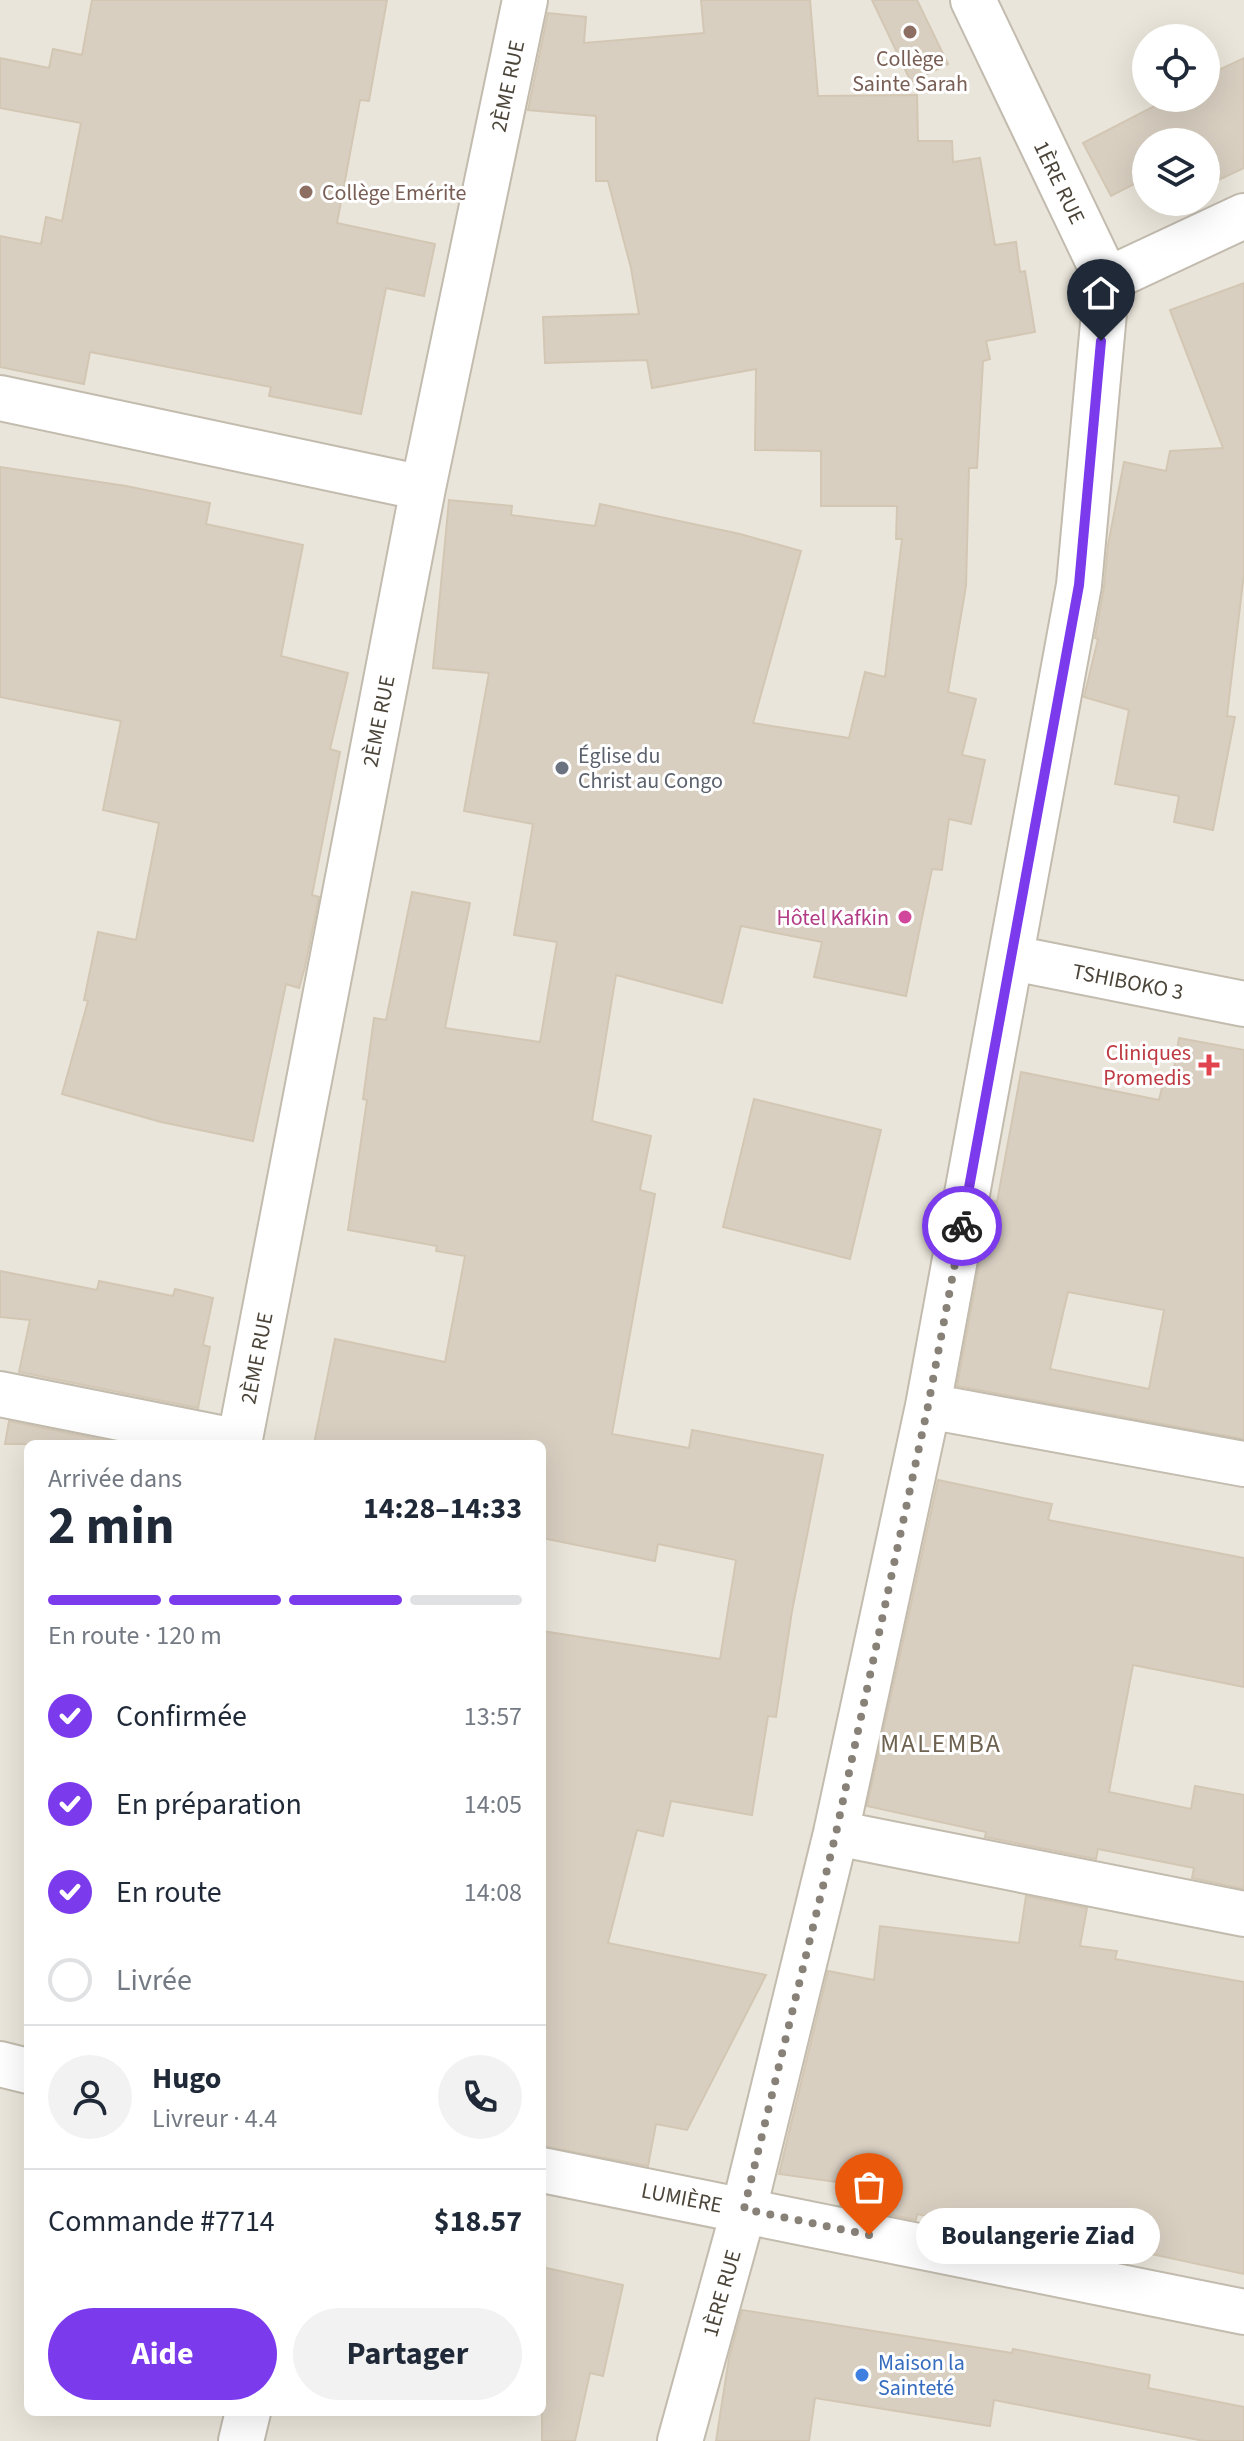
<!DOCTYPE html>
<html lang="fr">
<head>
<meta charset="utf-8">
<style>
  body { margin:0; font-family:"Source Sans 3",sans-serif; background:#f2f2f3; color:#1f2937; height:100vh; display:flex; flex-direction:column; font-size:30px; white-space:nowrap }
  * { box-sizing:border-box; margin:0 }
  p { font-size:26px; color:#747a83 }
  .icon { flex:none; width:44px; height:44px; fill:none; stroke:currentColor; stroke-width:2; stroke-linecap:round; stroke-linejoin:round }
  .map { position:relative; flex:1; overflow:hidden }
  .panel { position:absolute; left:24px; top:1440px; width:522px; height:976px; display:flex; flex-direction:column; background:#fff; border-radius:12px; box-shadow:0 8px 32px #0002 }
  .panel>* { flex:none }
  .controls { position:absolute; left:1132px; top:24px; display:grid; gap:16px }
  .controls a { display:grid; place-items:center; width:88px; height:88px; border-radius:50%; background:#fff; box-shadow:0 8px 32px #0002; font-size:40px }
  .pin { position:absolute; display:grid; place-items:center; width:68px; height:68px; color:#fff; margin:-82px -34px; border-radius:50% 50% 50% 0; rotate:-45deg; box-shadow:0 0 8px #0007 }
  .pin .icon { rotate:45deg }
  .courier { position:absolute; display:grid; place-items:center; width:80px; height:80px; margin:-40px; border:6px solid #7c3aed; border-radius:50%; background:#fff; color:#222; box-shadow:0 2px 10px #0007 }
  .bubble { position:absolute; height:56px; border-radius:28px; background:#fff; box-shadow:0 8px 32px #0002; font-size:26px; font-weight:700; line-height:56px; text-align:center }
  .overview em { font-style:normal; font-weight:700 }
  .overview div { display:flex; flex-direction:column-reverse }
  .overview { display:flex; align-items:center; justify-content:space-between; height:136px; padding:0 24px }
  h1 { font-size:52px; font-weight:700; line-height:60px }
  .bar { display:grid; grid-template-columns:repeat(4,1fr); gap:12px 8px; align-content:center; height:96px; padding:0 24px }
  .bar i { height:10px; border-radius:6px; background:#e0e1e3 }
  .bar .selected { background:#7c3aed }
  .bar p { grid-column:span 4 }
  .line { display:flex; align-items:center; gap:20px; padding:0 24px; border-top:2px solid #e0e1e3 }
  .line div { flex:1 }
  .round { display:grid; place-items:center; flex:none; width:84px; height:84px; border-radius:42px; background:#f2f2f3 }
  ol { padding:0 24px; list-style:none }
  li { display:flex; align-items:center; gap:24px; height:88px }
  li p { margin-inline-start:auto }
  li .icon { padding:8px; border-radius:50%; background:#7c3aed; color:#fff; stroke-width:4 }
  li:last-child { color:#747a83 }
  li i { width:44px; height:44px; border:4px solid #e0e1e3; border-radius:50% }
  .primary-button { display:flex; gap:16px; margin-top:auto; padding:16px 24px }
  .primary-button a { flex:1; height:92px; border-radius:48px; background:#7c3aed; color:#fff; font-size:32px; font-weight:700; line-height:92px; text-align:center }
  .primary-button a+a { background:#f2f2f3; color:#1f2937 }
  .map>svg:first-child { display:block }
  .residential { fill:#eae5da; fill-rule:evenodd }
  .building { fill:#d8cfc1; stroke:#d3c7b4; stroke-width:2; fill-rule:evenodd }
  .lines { fill:none; stroke-linecap:round; stroke-linejoin:round }
  .minor-casing { stroke:#c2bbae; stroke-width:48 }
  .minor { stroke:#fff; stroke-width:44 }
  .done { stroke:#878178; stroke-width:8; stroke-dasharray:0 14.4 }
  .route { stroke:#7c3aed; stroke-width:10 }
  .education-dot { fill:#8d6e63; stroke:#fff; stroke-width:3 }
  .worship-dot { fill:#6b7280; stroke:#fff; stroke-width:3 }
  .hotel-dot { fill:#d1479c; stroke:#fff; stroke-width:3 }
  .health-dot { fill:#e0444e; stroke:#fff; stroke-width:3 }
  .shop-dot { fill:#3f7fe0; stroke:#fff; stroke-width:3 }
  .labels { text-anchor:middle; stroke-width:6; stroke-linejoin:round; paint-order:stroke }
  .education-label { font-size:22px; fill:#785e54; stroke:#fff }
  .street-label { font-size:22px; fill:#4b4439; stroke:#fff }
  .worship-label { font-size:22px; fill:#5b616d; stroke:#fff; text-anchor:start }
  .hotel-label { font-size:22px; fill:#b23c85; stroke:#fff; text-anchor:end }
  .health-label { font-size:22px; fill:#be3a42; stroke:#fff; text-anchor:end }
  .shop-label { font-size:22px; fill:#366cbe; stroke:#fff; text-anchor:start }
  .quarter-label { font-size:26px; letter-spacing:2px; fill:#6e6250; stroke:#fff }
</style>
</head>
<body>
<div class="map">
<svg width="1244" height="2441" viewBox="0 0 1244 2441">
  <rect width="100%" height="100%" fill="#f6f3ec"/>
  <path class="residential" d="M 0,0 L 1244,0 L 1244,2441 L 0,2441 ZM 1146,38 L 1206,38 L 1206,98 L 1146,98 ZM 1146,142 L 1206,142 L 1206,202 L 1146,202 ZM 28,1444 L 542,1444 L 542,2412 L 28,2412 Z"/>
  <path class="building" d="M 92,0 L 387,0 L 369,101 L 360,100 L 337,223 L 435,244 L 424,296 L 386,288 L 361,414 L 269,396 L 271,387 L 90,352 L 84,384 L 0,367 L 0,236 L 41,244 L 46,217 L 62,221 L 81,123 L 0,108 L 0,58 L 49,68 L 53,49 L 82,55 Z
    M 701,0 L 810,0 L 818,96 L 917,95 L 918,141 L 952,141 L 953,162 L 980,158 L 995,245 L 1016,242 L 1020,272 L 1025,271 L 1035,332 L 986,341 L 990,359 L 983,361 L 977,468 L 969,468 L 966,586 L 948,692 L 976,699 L 962,755 L 985,760 L 971,824 L 949,819 L 942,870 L 932,869 L 906,996 L 814,977 L 822,942 L 741,926 L 722,1003 L 616,975 L 592,1121 L 651,1136 L 640,1190 L 655,1194 L 612,1434 L 689,1448 L 692,1430 L 823,1455 L 792,1611 L 776,1717 L 768,1716 L 752,1815 L 671,1801 L 663,1836 L 637,1830 L 608,1943 L 766,1975 L 687,2130 L 656,2124 L 648,2166 L 542,2146 L 542,1631 L 720,1659 L 736,1560 L 658,1544 L 655,1561 L 542,1538 L 542,1444 L 314,1444 L 335,1339 L 445,1362 L 465,1256 L 436,1251 L 437,1246 L 348,1230 L 367,1100 L 363,1099 L 374,1018 L 386,1020 L 412,892 L 470,903 L 445,1028 L 540,1042 L 557,942 L 514,935 L 533,824 L 464,811 L 489,673 L 433,668 L 449,500 L 512,506 L 511,515 L 595,526 L 600,504 L 740,534 L 801,551 L 753,723 L 849,738 L 865,672 L 885,677 L 902,539 L 896,539 L 897,506 L 821,506 L 821,451 L 755,450 L 756,369 L 652,388 L 647,360 L 545,363 L 543,317 L 639,314 L 631,268 L 608,181 L 596,181 L 596,116 L 528,110 L 548,13 L 586,17 L 584,43 L 704,33 Z
    M 872,0 L 917,0 L 948,64 L 911,82 Z
    M 1244,58 L 1244,168 L 1206,186 L 1206,142 L 1146,142 L 1146,178 L 1111,196 L 1083,143 L 1170,98 L 1206,98 L 1206,76 Z
    M 1244,283 L 1244,573 L 1227,716 L 1235,717 L 1213,830 L 1174,822 L 1179,796 L 1115,784 L 1129,710 L 1084,697 L 1098,639 L 1095,638 L 1104,587 L 1108,545 L 1124,462 L 1166,471 L 1170,451 L 1223,448 L 1170,310 Z
    M 0,467 L 126,486 L 210,503 L 206,524 L 303,545 L 281,656 L 348,673 L 330,749 L 340,752 L 312,895 L 319,897 L 305,967 L 299,988 L 286,984 L 253,1141 L 161,1122 L 62,1094 L 88,1001 L 84,1000 L 98,932 L 136,940 L 159,823 L 103,810 L 121,721 L 0,697 Z
    M 1179,1038 L 1244,1050 L 1244,1439 L 957,1386 L 991,1200 L 997,1202 L 1021,1072 L 1159,1100 L 1164,1079 L 1172,1081 ZM 1068,1292 L 1164,1310 L 1149,1389 L 1050,1369 Z
    M 754,1099 L 881,1130 L 850,1259 L 723,1227 Z
    M 0,1271 L 97,1290 L 99,1281 L 173,1296 L 175,1289 L 213,1298 L 203,1345 L 210,1347 L 198,1408 L 19,1372 L 30,1320 L 0,1317 Z
    M 9,1421 L 123,1444 L 5,1444 Z
    M 938,1480 L 1052,1504 L 1048,1520 L 1244,1558 L 1244,1687 L 1133,1665 L 1109,1792 L 1191,1809 L 1195,1786 L 1244,1795 L 1244,1889 L 1192,1878 L 1194,1868 L 1098,1849 L 1096,1859 L 985,1837 L 986,1832 L 867,1806 Z
    M 1026,1896 L 1087,1908 L 1080,1946 L 1117,1951 L 1115,1959 L 1244,1982 L 1244,2274 L 1091,2241 L 973,2212 L 970,2226 L 917,2214 L 916,2220 L 840,2205 L 844,2183 L 779,2174 L 828,1971 L 874,1980 L 880,1926 L 1019,1943 Z
    M 542,2267 L 623,2285 L 603,2376 L 590,2373 L 575,2441 L 542,2441 Z
    M 742,2310 L 1012,2353 L 1013,2349 L 1150,2375 L 1148,2388 L 1244,2407 L 1244,2441 L 1204,2441 L 994,2400 L 990,2426 L 815,2398 L 809,2441 L 716,2441 L 729,2358 Z"/>
  <g class="lines">
    <g class="minor-casing">
      <path id="minor" d="M 1107,280 L 1244,216
        M 0,398 L 423,488
        M 1013,958 L 1244,1004
        M 0,1394 L 240,1442
        M 928,1406 L 1244,1464
        M 239,1444 L 423,488 L 525,0
        M 836,1833 L 1244,1914
        M 0,2064 L 28,2071
        M 542,2170 L 1244,2312
        M 241,2441 L 248,2412
        M 680,2441 L 744,2209 L 836,1833 L 928,1406 L 1079,585 L 1107,280 L 973,0"/>
    </g>
    <use href="#minor" class="minor"/>
  </g>
  <g class="lines">
    <path class="done" d="M 869,2235 L 744,2209 L 836,1833 L 928,1406 L 962,1226"/>
    <path class="route" d="M 962,1226 L 1079,585 L 1101,341"/>
  </g>
  <g class="education-dot">
    <circle cx="910" cy="32" r="8"/>
    <circle cx="306" cy="192" r="8"/>
  </g>
  <circle class="worship-dot" cx="562" cy="768" r="8"/>
  <circle class="hotel-dot" cx="905" cy="917" r="8"/>
  <path class="health-dot" d="M1205 1053h8v8h8v8h-8v8h-8v-8h-8v-8h8z"/>
  <circle class="shop-dot" cx="862" cy="2375" r="8"/>
  <g class="labels">
    <g class="education-label">
      <text x="910" y="66">Collège<tspan x="910" dy="25">Sainte Sarah</tspan></text>
      <text x="322" y="200" text-anchor="start">Collège Emérite</text>
    </g>
    <g class="street-label">
      <text transform="translate(507 86) rotate(-78)" y="8">2ÈME RUE</text>
      <text transform="translate(1060 182) rotate(64)" y="8">1ÈRE RUE</text>
      <text transform="translate(378 721) rotate(-79)" y="8">2ÈME RUE</text>
      <text transform="translate(1128 981) rotate(11)" y="8">TSHIBOKO 3</text>
      <text transform="translate(256 1358) rotate(-79)" y="8">2ÈME RUE</text>
      <text transform="translate(682 2197) rotate(11)" y="8">LUMIÈRE</text>
      <text transform="translate(721 2293) rotate(-74)" y="8">1ÈRE RUE</text>
    </g>
    <g class="worship-label">
      <text x="578" y="763">Église du<tspan x="578" dy="25">Christ au Congo</tspan></text>
    </g>
    <g class="hotel-label">
      <text x="889" y="925">Hôtel Kafkin</text>
    </g>
    <g class="health-label">
      <text x="1191" y="1060">Cliniques<tspan x="1191" dy="25">Promedis</tspan></text>
    </g>
    <g class="shop-label">
      <text x="878" y="2370">Maison la<tspan x="878" dy="25">Sainteté</tspan></text>
    </g>
    <g class="quarter-label">
      <text x="941" y="1752">MALEMBA</text>
    </g>
  </g>
</svg>
<div class="controls">
<a><svg class="icon" aria-label="locate" viewBox="0 0 24 24"><circle cx="12" cy="12" r="6"/><path d="M12 2v4M12 18v4M2 12h4M18 12h4"/></svg></a>
<a><svg class="icon" aria-label="layers" viewBox="0 0 24 24"><path d="M12 4l9 5-9 5-9-5zM3 14l9 5 9-5"/></svg></a>
</div>
<div class="pin" style="left:869px;top:2235px;background:#ea580c"><svg class="icon" aria-label="bag" viewBox="0 0 24 24"><path d="M5 8h14l-1 12H6zM9 8a3 3 0 0 1 6 0"/></svg></div>
<div class="pin" style="left:1101px;top:341px;background:#1f2937"><svg class="icon" aria-label="home" viewBox="0 0 24 24"><path d="M3 11l9-7 9 7M6 9v11h12V9"/></svg></div>
<div class="courier" style="left:962px;top:1226px"><svg class="icon" aria-label="bike" viewBox="0 0 24 24"><circle cx="6" cy="16" r="4"/><circle cx="18" cy="16" r="4"/><path d="M6 16l4-8h5l3 8M10 8l3 8H6M13 5h3"/></svg></div>
<div class="bubble" style="left:916px;top:2208px;width:244px">Boulangerie Ziad</div>
<section class="panel">
<div class="overview"><div><h1>2 min</h1><p>Arrivée dans</p></div><em>14:28–14:33</em></div>
<div class="bar"><i class="selected"></i><i class="selected"></i><i class="selected"></i><i></i><p>En route · 120 m</p></div>
<ol>
<li><svg class="icon" aria-label="check" viewBox="0 0 24 24"><path d="M5 12l5 5 9-10"/></svg>Confirmée<p>13:57</p></li>
<li><svg class="icon" aria-label="check" viewBox="0 0 24 24"><path d="M5 12l5 5 9-10"/></svg>En préparation<p>14:05</p></li>
<li><svg class="icon" aria-label="check" viewBox="0 0 24 24"><path d="M5 12l5 5 9-10"/></svg>En route<p>14:08</p></li>
<li><i></i>Livrée</li>
</ol>
<div class="line" style="height:144px"><a class="round"><svg class="icon" aria-label="person" viewBox="0 0 24 24"><circle cx="12" cy="8" r="4"/><path d="M4 21q1-7 8-7t8 7"/></svg></a><div><b>Hugo</b><p>Livreur · 4.4</p></div><a class="round"><svg class="icon" aria-label="phone" viewBox="0 0 24 24"><path d="M5 4h4l2 5-3 2q2 4 5 5l2-3 5 2v4C11 20 4 13 5 4z"/></svg></a></div>
<div class="line" style="height:104px"><div>Commande #7714</div><b>$18.57</b></div>
<div class="primary-button"><a>Aide</a><a>Partager</a></div>
</section>
</div>
</body>
</html>
